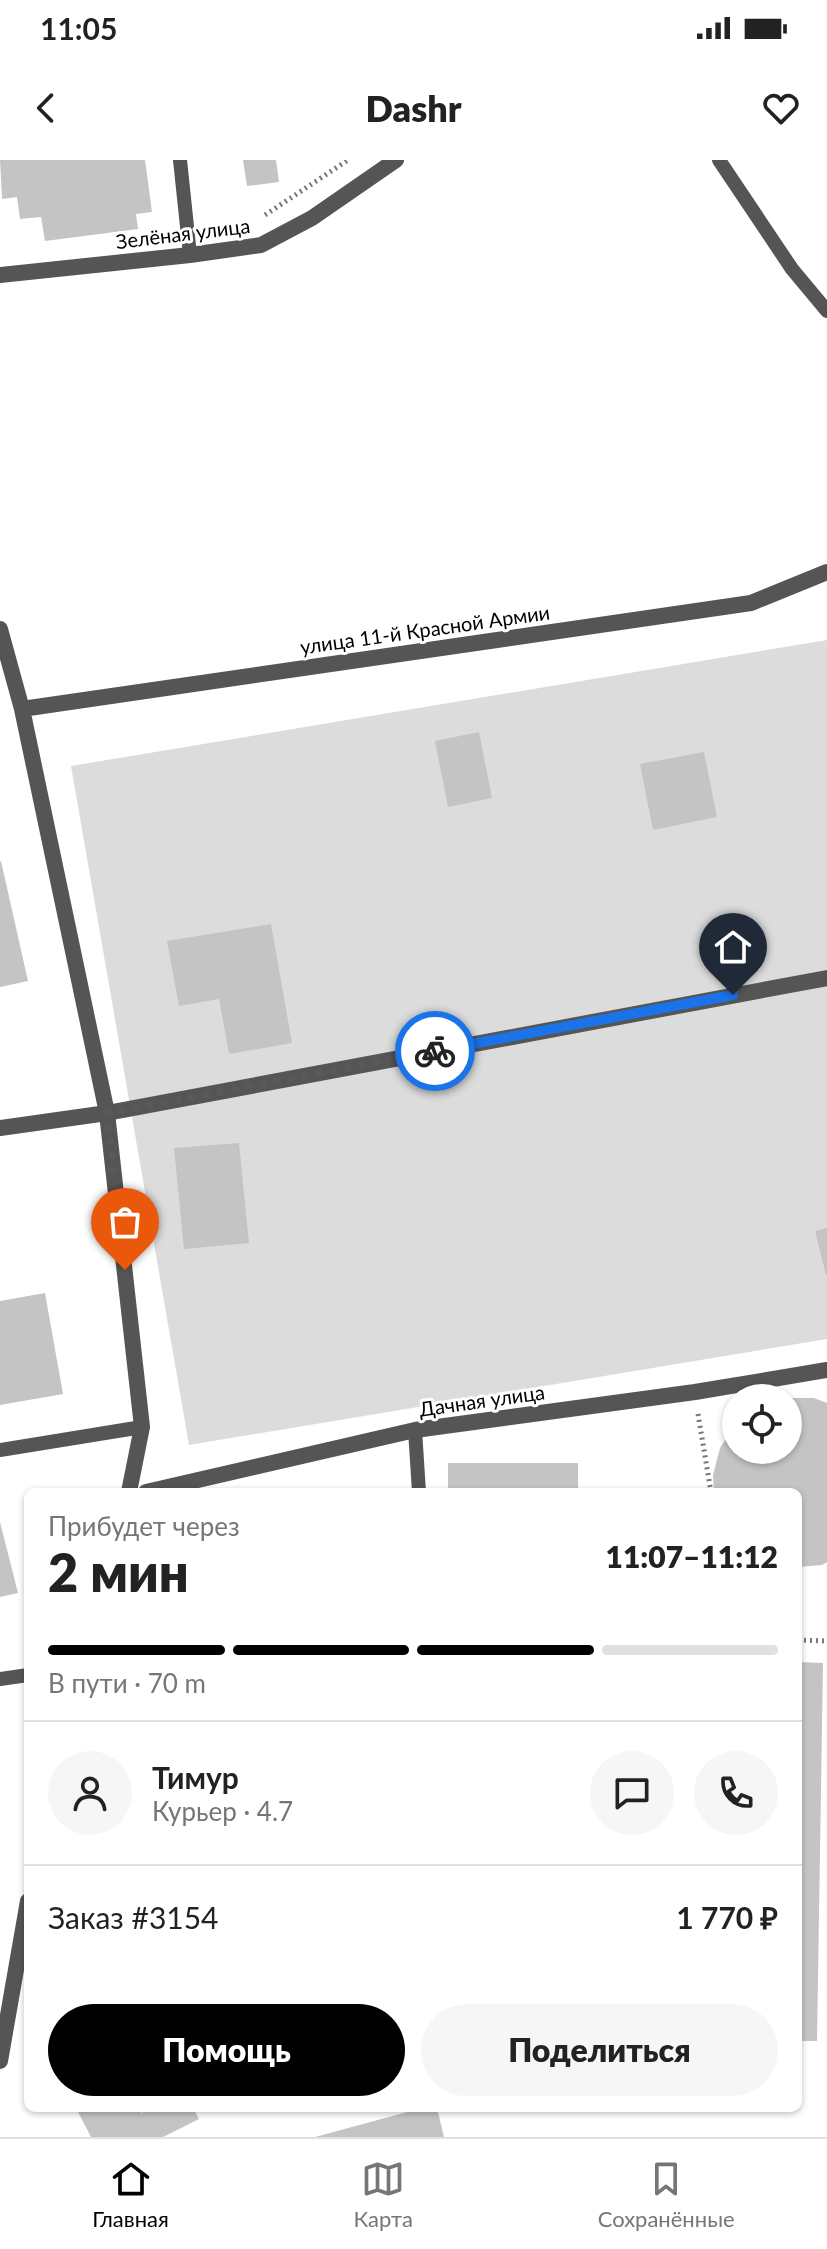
<!DOCTYPE html>
<html lang="ru">
<head>
<meta charset="utf-8">
<style>
  body { margin:0; font-family:Lato,sans-serif; background:#f6f6f6; color:#222; height:100vh; display:flex; flex-direction:column; font-size:30px; white-space:nowrap }
  * { box-sizing:border-box; margin:0 }
  p { font-size:26px; color:#767676 }
  .icon { flex:none; width:44px; height:44px; fill:none; stroke:currentColor; stroke-width:2; stroke-linecap:round; stroke-linejoin:round }
  .map { position:relative; flex:1; overflow:hidden }
  .drawer { position:absolute; left:24px; top:1328px; width:778px; height:624px; display:flex; flex-direction:column; background:#fff; border-radius:12px; box-shadow:0 2px 6px #0004 }
  .drawer>* { flex:none }
  .fabs { position:absolute; left:722px; top:1224px; display:grid; gap:16px }
  .fabs a { display:grid; place-items:center; width:80px; height:80px; border-radius:50%; background:#fff; box-shadow:0 2px 6px #0004; font-size:40px }
  .pin { position:absolute; display:grid; place-items:center; width:68px; height:68px; color:#fff; margin:-82px -34px; border-radius:50% 50% 50% 0; rotate:-45deg; box-shadow:0 0 8px #0007 }
  .pin .icon { rotate:45deg }
  .courier { position:absolute; display:grid; place-items:center; width:80px; height:80px; margin:-40px; border:6px solid #1a73e8; border-radius:50%; background:#fff; color:#222; box-shadow:0 2px 10px #0007 }
  .summary em { font-style:normal; font-weight:800 }
  .summary div { display:flex; flex-direction:column-reverse }
  .summary { display:flex; align-items:center; justify-content:space-between; height:136px; padding:0 24px }
  h1 { font-size:52px; font-weight:800; line-height:60px }
  .bar { display:grid; grid-template-columns:repeat(4,1fr); gap:12px 8px; align-content:center; height:96px; padding:0 24px }
  .bar i { height:10px; border-radius:6px; background:#e0e0e0 }
  .bar .on { background:#000 }
  .bar p { grid-column:span 4 }
  .line { display:flex; align-items:center; gap:20px; padding:0 24px; border-top:2px solid #e0e0e0 }
  .line div { flex:1 }
  .round { display:grid; place-items:center; flex:none; width:84px; height:84px; border-radius:42px; background:#f6f6f6 }
  .button { display:flex; gap:16px; margin-top:auto; padding:16px 24px }
  .button a { flex:1; height:92px; border-radius:48px; background:#000; color:#fff; font-size:32px; font-weight:800; line-height:92px; text-align:center }
  .button a+a { background:#f6f6f6; color:#222 }
  .status { display:flex; justify-content:space-between; align-items:center; height:56px; padding:0 40px; background:#fff; direction:ltr }
  .status svg { height:22px; fill:currentColor }
  header { display:flex; justify-content:space-between; align-items:center; height:104px; padding:0 24px; background:#fff; font-size:36px; font-weight:800 }
  .tab-bar { display:flex; justify-content:space-around; align-items:center; height:112px; border-top:2px solid #e0e0e0; background:#fff; font-size:22px; color:#767676 }
  .tab-bar a { display:grid; justify-items:center; gap:4px }
  .tab-bar .on { color:#000 }
  .map>svg:first-child { display:block }
  .green { fill:#dcdcdc }
  .building { fill:#c4c4c4 }
  .lines { fill:none; stroke-linecap:round; stroke-linejoin:round }
  .path { stroke:#777; stroke-width:5; stroke-dasharray:2 4; stroke-linecap:butt }
  .service { stroke:#555; stroke-width:14 }
  .minor { stroke:#555; stroke-width:16 }
  .done { stroke:#595959; stroke-width:8; stroke-dasharray:0 14.4 }
  .route { stroke:#1a73e8; stroke-width:10 }
  .labels { text-anchor:middle; stroke-width:6; stroke-linejoin:round; paint-order:stroke }
  .street-label { font-size:20px; fill:#000; stroke:#fff }
</style>
</head>
<body>
<div class="status"><b>11:05</b><svg viewBox="0 0 49 12"><path d="M0 12V9h3v3zM5 12V6h3v6zM10 12V3h3v9zM15 12V0h3v12zM26 1h20v11H26zM47 4h2v5h-2z"/></svg></div>
<header><svg class="icon" aria-label="back" viewBox="0 0 24 24"><path d="M15 5l-7 7 7 7"/></svg>Dashr<svg class="icon" aria-label="heart" viewBox="0 0 24 24"><path d="M12 20l-8-8c-3-5 5-10 8-4 3-6 11-1 8 4z"/></svg></header>
<div class="map">
<svg width="827" height="1977" viewBox="0 0 827 1977">
  <rect width="100%" height="100%" fill="#fff"/>
  <path class="green" d="M 827,480 L 827,1179 L 189,1285 L 71,606 Z"/>
  <path class="building" d="M 0,0 L 145,0 L 152,52 L 136,54 L 138,69 L 45,81 L 41,57 L 20,59 L 17,37 L 2,39 Z
    M 243,0 L 276,0 L 279,22 L 247,26 Z
    M 479,572 L 492,638 L 448,647 L 435,581 Z
    M 704,592 L 717,657 L 653,670 L 640,604 Z
    M 1,701 L 28,821 L 0,827 L 0,702 Z
    M 271,764 L 292,883 L 229,894 L 219,839 L 179,846 L 167,781 Z
    M 239,983 L 249,1083 L 184,1089 L 174,988 Z
    M 827,1068 L 827,1115 L 826,1115 L 815,1071 Z
    M 45,1133 L 63,1234 L 0,1245 L 0,1141 Z
    M 788,1238 L 814,1238 L 827,1243 L 827,1402 L 822,1405 L 798,1407 L 798,1332 L 714,1332 L 713,1315 L 720,1288 L 736,1263 L 736,1290 L 788,1290 Z
    M 448,1303 L 578,1303 L 578,1332 L 448,1332 Z
    M 0,1362 L 18,1433 L 0,1437 Z
    M 798,1502 L 823,1503 L 817,1881 L 798,1881 Z
    M 76,1948 L 139,1948 L 141,1953 L 151,1948 L 193,1948 L 199,1959 L 163,1977 L 91,1977 Z
    M 422,1948 L 437,1948 L 444,1977 L 315,1977 Z"/>
  <g class="lines">
    <path class="path" d="M 265,55 L 348,0
      M 698,1254 L 711,1332
      M 798,1480 L 827,1481"/>
    <path class="service" d="M 180,0 L 190,95
      M 719,0 L 792,109 L 827,151
      M 415,1270 L 419,1332
      M 0,1290 L 142,1267
      M 0,1519 L 28,1515"/>
    <path class="minor" d="M 0,115 L 190,95 L 261,85 L 312,58 L 396,0
      M 0,469 L 22,549 L 107,953 L 142,1267 L 129,1332
      M 22,549 L 751,443 L 827,412
      M 0,968 L 107,953 L 827,818
      M 146,1332 L 415,1270 L 695,1232 L 827,1210
      M 0,1901 L 28,1741"/>
  </g>
  <g class="lines">
    <path class="done" d="M 125,1110 L 107,953 L 435,891"/>
    <path class="route" d="M 435,891 L 733,835"/>
  </g>
  <g class="labels">
    <g class="street-label">
      <text transform="translate(183 74) rotate(-7)" y="7">Зелёная улица</text>
      <text transform="translate(425 470) rotate(-8)" y="7">улица 11-й Красной Армии</text>
      <text transform="translate(482 1241) rotate(-8)" y="7">Дачная улица</text>
    </g>
  </g>
</svg>
<div class="fabs">
<a><svg class="icon" aria-label="locate" viewBox="0 0 24 24"><circle cx="12" cy="12" r="6"/><path d="M12 2v4M12 18v4M2 12h4M18 12h4"/></svg></a>
</div>
<div class="pin" style="left:125px;top:1110px;background:#ea580c"><svg class="icon" aria-label="bag" viewBox="0 0 24 24"><path d="M5 8h14l-1 12H6zM9 8a3 3 0 0 1 6 0"/></svg></div>
<div class="pin" style="left:733px;top:835px;background:#1f2937"><svg class="icon" aria-label="home" viewBox="0 0 24 24"><path d="M3 11l9-7 9 7M6 9v11h12V9"/></svg></div>
<div class="courier" style="left:435px;top:891px"><svg class="icon" aria-label="bike" viewBox="0 0 24 24"><circle cx="6" cy="16" r="4"/><circle cx="18" cy="16" r="4"/><path d="M6 16l4-8h5l3 8M10 8l3 8H6M13 5h3"/></svg></div>
<section class="drawer">
<div class="summary"><div><h1>2 мин</h1><p>Прибудет через</p></div><em>11:07–11:12</em></div>
<div class="bar"><i class="on"></i><i class="on"></i><i class="on"></i><i></i><p>В пути · 70 m</p></div>
<div class="line" style="height:144px"><a class="round"><svg class="icon" aria-label="person" viewBox="0 0 24 24"><circle cx="12" cy="8" r="4"/><path d="M4 21q1-7 8-7t8 7"/></svg></a><div><b>Тимур</b><p>Курьер · 4.7</p></div><a class="round"><svg class="icon" aria-label="chat" viewBox="0 0 24 24"><path d="M4 5h16v11H9l-5 4z"/></svg></a><a class="round"><svg class="icon" aria-label="phone" viewBox="0 0 24 24"><path d="M5 4h4l2 5-3 2q2 4 5 5l2-3 5 2v4C11 20 4 13 5 4z"/></svg></a></div>
<div class="line" style="height:104px"><div>Заказ #3154</div><b>1 770 ₽</b></div>
<div class="button"><a>Помощь</a><a>Поделиться</a></div>
</section>
</div>
<nav class="tab-bar">
<a class="on"><svg class="icon" aria-label="home" viewBox="0 0 24 24"><path d="M3 11l9-7 9 7M6 9v11h12V9"/></svg>Главная</a>
<a><svg class="icon" aria-label="map" viewBox="0 0 24 24"><path d="M3 6l6-2 6 2 6-2v14l-6 2-6-2-6 2zM9 4v14M15 6v14"/></svg>Карта</a>
<a><svg class="icon" aria-label="saved" viewBox="0 0 24 24"><path d="M7 4h10v16l-5-4-5 4z"/></svg>Сохранённые</a>
</nav>
</body>
</html>
